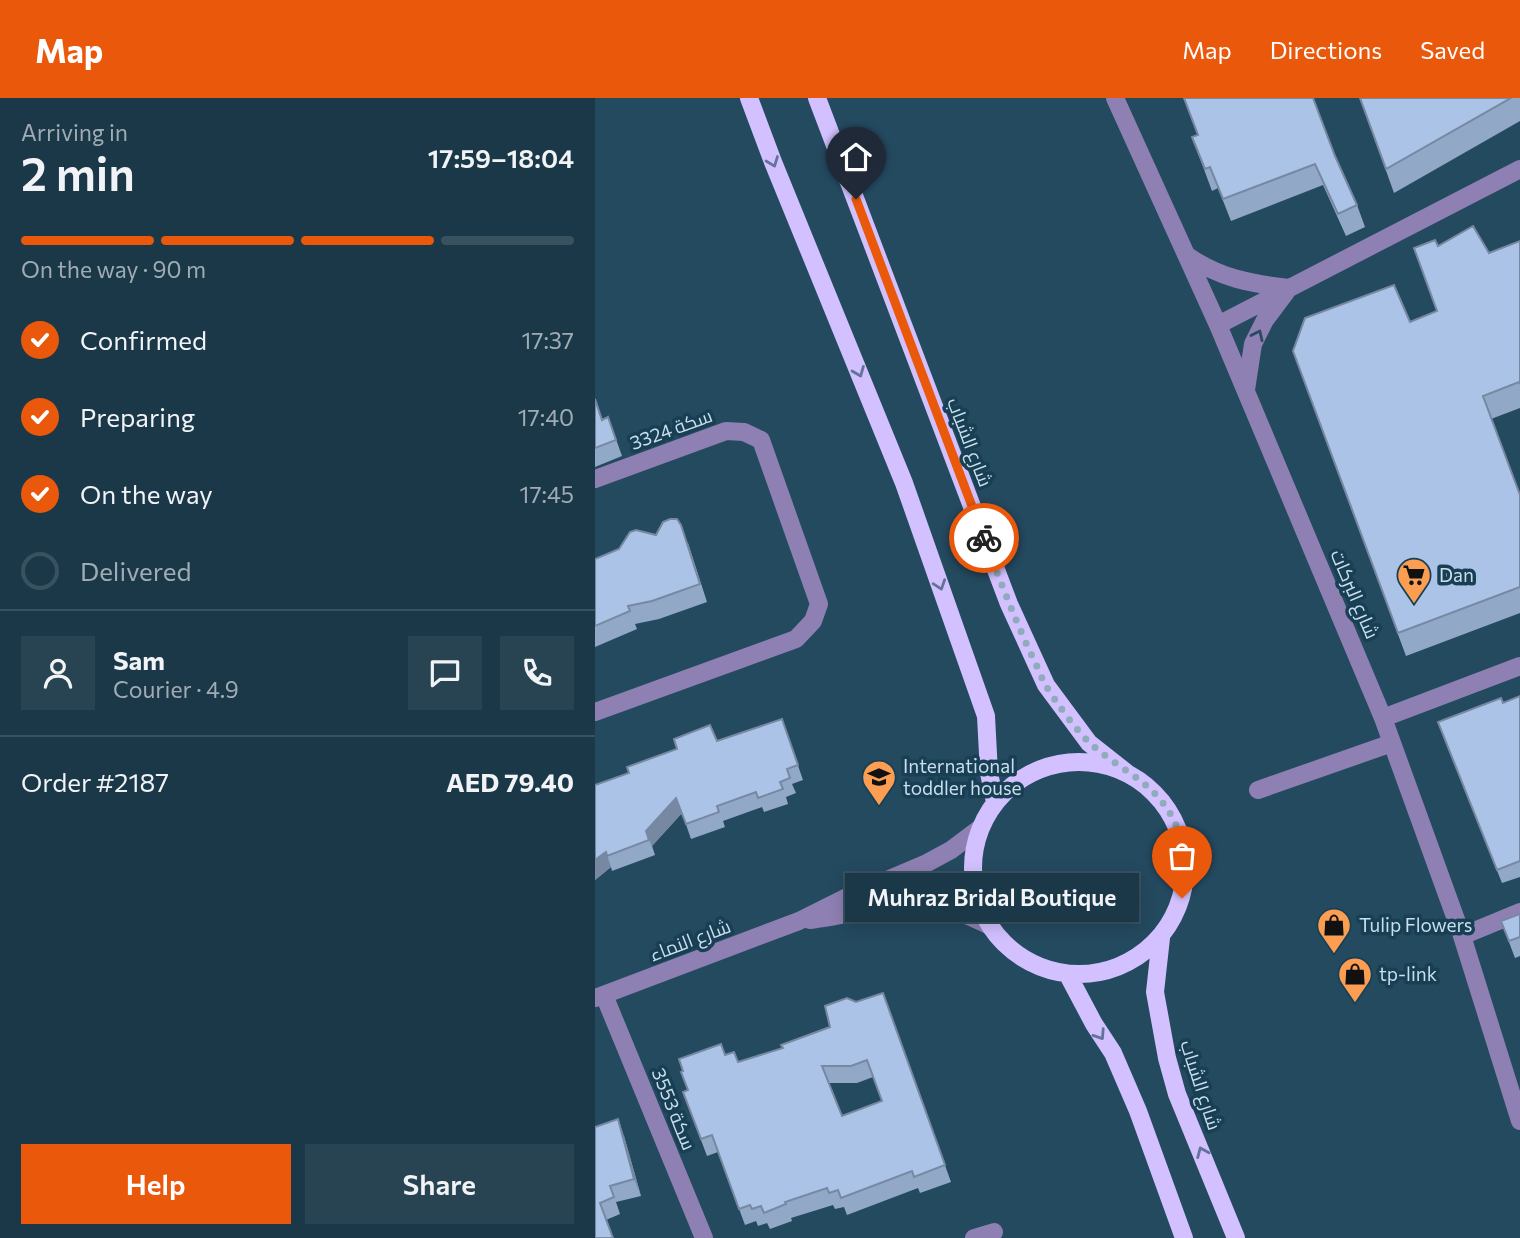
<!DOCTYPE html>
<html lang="en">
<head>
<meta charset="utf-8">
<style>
  body { margin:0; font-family:Commissioner,Cairo,sans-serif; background:#284352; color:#f1f3f6; height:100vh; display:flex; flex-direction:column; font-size:26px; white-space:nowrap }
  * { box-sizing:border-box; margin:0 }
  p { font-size:23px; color:#a0acb4 }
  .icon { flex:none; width:38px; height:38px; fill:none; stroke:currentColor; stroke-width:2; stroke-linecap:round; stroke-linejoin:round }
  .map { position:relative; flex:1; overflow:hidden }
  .panel { display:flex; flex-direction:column; background:#1b3848; width:595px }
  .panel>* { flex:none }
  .pin { position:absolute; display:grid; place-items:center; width:60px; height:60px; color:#fff; margin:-72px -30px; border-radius:50% 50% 50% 0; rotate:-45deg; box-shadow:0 0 7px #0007 }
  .pin .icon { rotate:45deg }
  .courier { position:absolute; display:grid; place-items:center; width:70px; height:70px; margin:-35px; border:5px solid #ea580c; border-radius:50%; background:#fff; color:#222; box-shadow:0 2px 9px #0007 }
  .bubble { position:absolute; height:49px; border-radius:0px; background:#1b3848; box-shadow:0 4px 18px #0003,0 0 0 2px #395260; font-size:23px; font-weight:600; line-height:49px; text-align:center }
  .summary em { font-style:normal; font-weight:600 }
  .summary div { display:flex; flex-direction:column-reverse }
  .summary { display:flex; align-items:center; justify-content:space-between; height:119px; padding:0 21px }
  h1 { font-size:46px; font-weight:600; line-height:52px }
  .bar { display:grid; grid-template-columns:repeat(4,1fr); gap:10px 7px; align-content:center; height:84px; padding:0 21px }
  .bar i { height:9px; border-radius:5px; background:#395260 }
  .bar .selected { background:#ea580c }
  .bar p { grid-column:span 4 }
  .line { display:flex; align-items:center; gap:18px; padding:0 21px; border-top:2px solid #395260 }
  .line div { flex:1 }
  .round { display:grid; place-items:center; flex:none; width:74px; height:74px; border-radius:0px; background:#284352 }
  ol { padding:0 21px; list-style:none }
  li { display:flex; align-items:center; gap:21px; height:77px }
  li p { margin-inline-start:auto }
  li .icon { padding:7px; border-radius:50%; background:#ea580c; color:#fff; stroke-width:4 }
  li:last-child { color:#a0acb4 }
  li i { width:38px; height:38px; border:4px solid #395260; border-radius:50% }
  .action { display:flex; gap:14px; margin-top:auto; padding:14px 21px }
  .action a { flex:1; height:80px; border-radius:0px; background:#ea580c; color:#fff; font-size:28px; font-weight:600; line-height:80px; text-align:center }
  .action a+a { background:#284352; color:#f1f3f6 }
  header { display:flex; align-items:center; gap:42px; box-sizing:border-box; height:98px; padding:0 35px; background:#ea580c; color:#fff }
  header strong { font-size:33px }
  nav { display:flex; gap:38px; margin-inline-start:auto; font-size:24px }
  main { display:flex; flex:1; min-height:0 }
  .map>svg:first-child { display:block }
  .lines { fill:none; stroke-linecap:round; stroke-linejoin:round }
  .minor { stroke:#8e80b2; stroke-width:18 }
  .major { stroke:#d2c1fe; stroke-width:18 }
  .wall { fill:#92a8c7; fill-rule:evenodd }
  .shaded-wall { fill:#7788a2 }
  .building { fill:#aac3e7; stroke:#7788a2; stroke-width:2; fill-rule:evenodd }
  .oneway { stroke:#637399 }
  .oneway2 { stroke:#2b4963 }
  .done { stroke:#90abbc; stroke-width:7; stroke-dasharray:0 12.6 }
  .route { stroke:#ea580c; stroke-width:9 }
  .labels { text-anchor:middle; stroke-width:7; stroke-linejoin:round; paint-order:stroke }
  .street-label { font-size:19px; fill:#cadfed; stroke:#193f55 }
  .poi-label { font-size:19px; fill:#cadfed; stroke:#193f55; text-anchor:start }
</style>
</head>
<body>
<header>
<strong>Map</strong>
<nav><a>Map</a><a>Directions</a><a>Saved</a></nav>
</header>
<main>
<section class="panel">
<div class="summary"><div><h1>2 min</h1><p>Arriving in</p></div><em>17:59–18:04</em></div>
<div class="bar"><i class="selected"></i><i class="selected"></i><i class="selected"></i><i></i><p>On the way · 90 m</p></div>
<ol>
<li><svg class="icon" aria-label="check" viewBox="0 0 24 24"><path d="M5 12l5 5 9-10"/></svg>Confirmed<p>17:37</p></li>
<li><svg class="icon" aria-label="check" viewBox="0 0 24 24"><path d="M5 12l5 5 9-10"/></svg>Preparing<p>17:40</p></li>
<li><svg class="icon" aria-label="check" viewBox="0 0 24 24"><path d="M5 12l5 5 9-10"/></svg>On the way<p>17:45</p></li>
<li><i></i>Delivered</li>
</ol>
<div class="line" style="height:126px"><a class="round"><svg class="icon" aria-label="person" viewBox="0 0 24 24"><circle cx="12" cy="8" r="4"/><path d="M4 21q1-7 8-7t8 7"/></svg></a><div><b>Sam</b><p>Courier · 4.9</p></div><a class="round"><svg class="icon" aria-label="chat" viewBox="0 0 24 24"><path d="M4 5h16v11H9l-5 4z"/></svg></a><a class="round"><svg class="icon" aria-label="phone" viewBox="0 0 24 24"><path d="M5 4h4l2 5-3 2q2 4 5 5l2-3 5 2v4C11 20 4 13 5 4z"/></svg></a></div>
<div class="line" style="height:91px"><div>Order #2187</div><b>AED 79.40</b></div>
<div class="action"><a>Help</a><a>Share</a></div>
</section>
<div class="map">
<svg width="925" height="1140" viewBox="0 0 925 1140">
  <rect width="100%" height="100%" fill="#244a60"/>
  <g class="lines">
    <path class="minor" d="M 520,0 L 623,227 L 788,620 L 867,838 L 925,1023
      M 593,158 C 624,180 657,186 694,190
      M 623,227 L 925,71
      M 651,292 L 658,246 L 670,222 L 691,194
      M 0,381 L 131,333 L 149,334 L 166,342 L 224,506 L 218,523 L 201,541 L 0,614
      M 788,620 L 925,568
      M 663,692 L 797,645
      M 215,822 C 255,818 295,802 336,807 C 356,809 374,818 393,827
      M 867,838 L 925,814
      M 9,897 L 109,1140
      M 0,900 L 204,823 L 252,799 L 332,765 L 356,752 L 384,731
      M 379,1140 L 399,1134"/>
    <path class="major" d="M 154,0 L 178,64 L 309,385 L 391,618 L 394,675 L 400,704
      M 222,0 L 414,506 L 451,587 L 494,645 L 532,675
      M378 770a106 106 0 1 1 212 0a106 106 0 1 1-212 0Z
      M 566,840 L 560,894 L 572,960 L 582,996 L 641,1140
      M 473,877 L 499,926 L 518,955 L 543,1013 L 589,1140"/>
  </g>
  <path class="wall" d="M 765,0 L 925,0 L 925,23 L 799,95 Z
    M 597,39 L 740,58 L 762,107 L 770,129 L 751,138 L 728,87 L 636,123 L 623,90 L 617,93 Z
    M 925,143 L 925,310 L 896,321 L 925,397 L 925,515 L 811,558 L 698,253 L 815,224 L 842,213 L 843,148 L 894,155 Z
    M 0,301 L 7,322 L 13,319 L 27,358 L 0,369 Z
    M 93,445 L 112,504 L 64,521 L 40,526 L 42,531 L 0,549 L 0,461 L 24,451 Z
    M 925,598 L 925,779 L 907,785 L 848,638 L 908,605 Z
    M 187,621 L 208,682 L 197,686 L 201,695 L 191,699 L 193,706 L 169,714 L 167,709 L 128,723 L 130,729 L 96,741 L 87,715 L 57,748 L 60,757 L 17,773 L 16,769 L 0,782 L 0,687 Z
    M 925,816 L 925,858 L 920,860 L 906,823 Z
    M 288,895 L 356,1084 L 325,1095 L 323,1090 L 252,1117 L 249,1109 L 240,1111 L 238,1107 L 196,1120 L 197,1123 L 175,1131 L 172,1125 L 163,1128 L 161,1123 L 150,1127 L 123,1054 L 112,1058 L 88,994 L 92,992 L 130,957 L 143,964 L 188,950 L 235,929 L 261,904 ZM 278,979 L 287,1003 L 247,1018 L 234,985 L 262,985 Z
    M 0,1029 L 29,1038 L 46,1098 L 21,1104 L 25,1116 L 11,1122 L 0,1140 Z"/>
  <path class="shaded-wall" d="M 81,700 L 87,715 L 57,748 L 60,757 L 51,733 Z
    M 11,754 L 16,769 L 0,782 L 0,762 Z
    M 23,1021 L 29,1038 L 46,1098 L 39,1081 Z"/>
  <path class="building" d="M 589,0 L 718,0 L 740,58 L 762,107 L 743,116 L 720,66 L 628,101 L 615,69 L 610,71 L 597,39 L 603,37 Z
    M 765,0 L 916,0 L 791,71 Z
    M 878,128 L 894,155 L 925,143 L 925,286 L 924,284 L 888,298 L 925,397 L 925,489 L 803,535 L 698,253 L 710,220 L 799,187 L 815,224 L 842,213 L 819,150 L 840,142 L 843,148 Z
    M 0,301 L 7,322 L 13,319 L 21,342 L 0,350 Z
    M 75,421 L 82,421 L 86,427 L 105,486 L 57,503 L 33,508 L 35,513 L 0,528 L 0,461 L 24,451 L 35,434 L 41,432 L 61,437 L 68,424 Z
    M 925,598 L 925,763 L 902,772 L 843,624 L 906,600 L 908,605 Z
    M 187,621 L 203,667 L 192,671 L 195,680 L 185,684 L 188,691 L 163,700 L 161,694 L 122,708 L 124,714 L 91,726 L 81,700 L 51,733 L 54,742 L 12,758 L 11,754 L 0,762 L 0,687 L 34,675 L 32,669 L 82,651 L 79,641 L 115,627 L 122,643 Z
    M 925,816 L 925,839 L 914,843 L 906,823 Z
    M 288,895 L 350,1067 L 319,1079 L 317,1073 L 246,1100 L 243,1092 L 234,1095 L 232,1090 L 190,1104 L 191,1106 L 169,1115 L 166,1108 L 157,1111 L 155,1107 L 144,1111 L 117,1037 L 106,1041 L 88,994 L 93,992 L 86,974 L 88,973 L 84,961 L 126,946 L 130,957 L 139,954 L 143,964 L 188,950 L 186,947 L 235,929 L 230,908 L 252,900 L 261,904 ZM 272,962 L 287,1003 L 247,1018 L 227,968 L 256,968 Z
    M 23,1021 L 39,1081 L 15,1088 L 19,1099 L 5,1105 L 18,1140 L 0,1140 L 0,1029 Z"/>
  <defs><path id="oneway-chevron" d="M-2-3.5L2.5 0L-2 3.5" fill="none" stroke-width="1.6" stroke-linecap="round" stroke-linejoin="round" transform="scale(1.75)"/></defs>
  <g class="oneway">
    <use href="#oneway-chevron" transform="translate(178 64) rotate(69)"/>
    <use href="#oneway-chevron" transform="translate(264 274) rotate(68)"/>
    <use href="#oneway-chevron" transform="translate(345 487) rotate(71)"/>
    <use href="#oneway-chevron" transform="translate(505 937) rotate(57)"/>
    <use href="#oneway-chevron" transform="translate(607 1054) rotate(-113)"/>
  </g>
  <use class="oneway2" href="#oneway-chevron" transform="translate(663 237) rotate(-65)"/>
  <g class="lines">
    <path class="done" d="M 389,440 C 403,478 418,516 435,554 C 441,565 445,577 451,588 C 460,603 484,636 497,647 C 513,661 532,672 548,685 C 585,714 595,755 587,800"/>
    <path class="route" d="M 261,101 L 389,440"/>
  </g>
  <defs>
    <g id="supermarket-pin" transform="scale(1.75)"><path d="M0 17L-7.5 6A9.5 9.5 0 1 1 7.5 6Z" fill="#fc9e52" stroke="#193f55"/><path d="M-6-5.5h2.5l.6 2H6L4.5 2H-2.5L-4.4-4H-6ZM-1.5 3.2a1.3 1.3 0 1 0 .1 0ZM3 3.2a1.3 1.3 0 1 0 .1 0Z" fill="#111"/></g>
    <g id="school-pin" transform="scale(1.75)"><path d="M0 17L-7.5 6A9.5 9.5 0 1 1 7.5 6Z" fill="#fc9e52" stroke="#193f55"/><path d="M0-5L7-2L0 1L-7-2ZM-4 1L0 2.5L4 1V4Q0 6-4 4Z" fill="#111"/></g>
    <g id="shop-pin" transform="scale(1.75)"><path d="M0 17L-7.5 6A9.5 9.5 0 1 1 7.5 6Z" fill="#fc9e52" stroke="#193f55"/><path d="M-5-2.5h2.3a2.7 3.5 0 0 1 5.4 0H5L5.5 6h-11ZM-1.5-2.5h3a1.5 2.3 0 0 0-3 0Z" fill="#111"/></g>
  </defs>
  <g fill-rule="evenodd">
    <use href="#supermarket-pin" x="819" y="477"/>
    <use href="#school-pin" x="284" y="679"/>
    <use href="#shop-pin" x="739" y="827"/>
    <use href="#shop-pin" x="760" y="876"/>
  </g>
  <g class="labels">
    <g class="street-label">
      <text transform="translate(76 331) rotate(-20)" y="7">سكة 3324</text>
      <text transform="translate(375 344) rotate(69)" y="7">شارع الشباب</text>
      <text transform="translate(760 496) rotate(67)" y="7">شارع البركات</text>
      <text transform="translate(95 842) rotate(-21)" y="7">شارع النماء</text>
      <text transform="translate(606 987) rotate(72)" y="7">شارع الشباب</text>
      <text transform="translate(79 1011) rotate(68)" y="7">سكة 3553</text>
    </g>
    <g class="poi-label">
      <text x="844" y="484">Dan</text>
      <text x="308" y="675">International<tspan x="308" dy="22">toddler house</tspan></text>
      <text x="764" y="834">Tulip Flowers</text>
      <text x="784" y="883">tp-link</text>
    </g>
  </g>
</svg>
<div class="pin" style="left:587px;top:800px;background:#ea580c"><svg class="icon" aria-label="bag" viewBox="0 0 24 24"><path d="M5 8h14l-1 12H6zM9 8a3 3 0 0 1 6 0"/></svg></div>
<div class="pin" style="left:261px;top:101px;background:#1f2937"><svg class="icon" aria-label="home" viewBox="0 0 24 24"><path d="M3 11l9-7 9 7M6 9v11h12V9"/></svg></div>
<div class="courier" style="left:389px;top:440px"><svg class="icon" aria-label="bike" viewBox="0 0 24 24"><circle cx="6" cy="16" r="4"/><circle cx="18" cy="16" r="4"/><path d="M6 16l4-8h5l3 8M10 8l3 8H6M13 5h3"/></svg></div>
<div class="bubble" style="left:250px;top:775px;width:294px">Muhraz Bridal Boutique</div>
</div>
</main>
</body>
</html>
